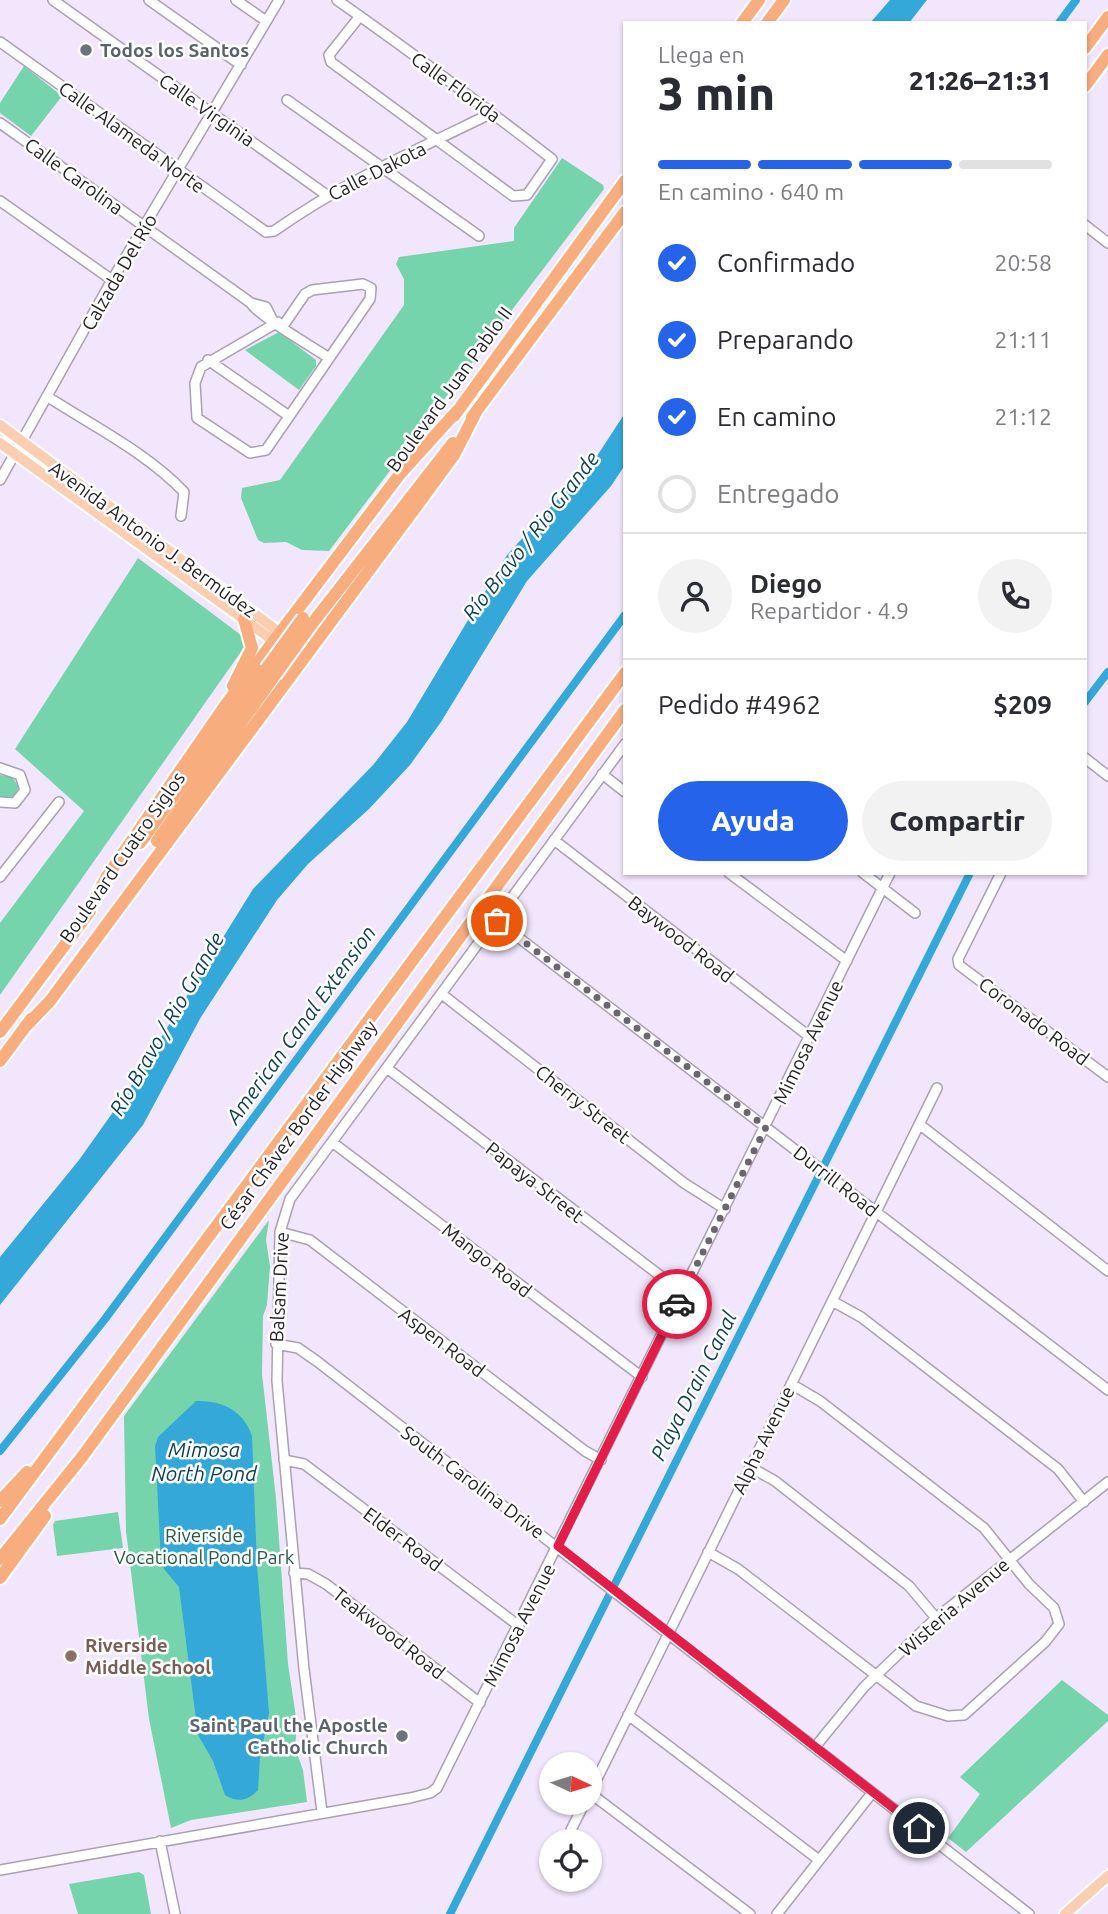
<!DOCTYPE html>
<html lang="es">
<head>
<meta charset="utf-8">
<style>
  body { margin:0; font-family:Ubuntu,sans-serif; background:#f2f2f3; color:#2b2b33; height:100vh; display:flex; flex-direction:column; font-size:26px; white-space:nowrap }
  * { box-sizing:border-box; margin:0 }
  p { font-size:23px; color:#7c7c81 }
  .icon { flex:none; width:38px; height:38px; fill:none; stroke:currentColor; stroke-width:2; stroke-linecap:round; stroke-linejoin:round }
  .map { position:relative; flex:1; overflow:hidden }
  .sheet { position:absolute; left:623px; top:21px; width:464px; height:854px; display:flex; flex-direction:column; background:#fff; border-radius:0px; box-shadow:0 2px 5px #0004 }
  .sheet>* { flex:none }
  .needle { width:46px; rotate:94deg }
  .controls { position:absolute; left:539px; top:1752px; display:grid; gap:14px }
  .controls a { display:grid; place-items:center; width:63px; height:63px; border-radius:50%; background:#fff; box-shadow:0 2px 5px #0004; font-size:35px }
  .pin { position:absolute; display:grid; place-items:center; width:60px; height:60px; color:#fff; margin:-30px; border:4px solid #fff; border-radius:50%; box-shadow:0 2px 7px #0007 }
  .courier { position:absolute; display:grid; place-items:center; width:70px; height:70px; margin:-35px; border:5px solid #e11d48; border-radius:50%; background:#fff; color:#222; box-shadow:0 2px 9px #0007 }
  .head em { font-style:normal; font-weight:800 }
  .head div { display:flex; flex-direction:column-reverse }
  .head { display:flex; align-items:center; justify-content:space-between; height:119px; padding:0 35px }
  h1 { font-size:46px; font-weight:800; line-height:52px }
  .bar { display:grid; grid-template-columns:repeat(4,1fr); gap:10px 7px; align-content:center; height:84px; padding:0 35px }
  .bar i { height:9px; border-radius:5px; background:#e1e1e2 }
  .bar .selected { background:#2563eb }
  .bar p { grid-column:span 4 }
  .line { display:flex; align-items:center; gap:18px; padding:0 35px; border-top:2px solid #e1e1e2 }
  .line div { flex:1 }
  .round { display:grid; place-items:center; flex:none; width:74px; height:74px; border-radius:37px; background:#f2f2f3 }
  ol { padding:0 35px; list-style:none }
  li { display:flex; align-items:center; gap:21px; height:77px }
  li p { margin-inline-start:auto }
  li .icon { padding:7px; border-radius:50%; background:#2563eb; color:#fff; stroke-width:4 }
  li:last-child { color:#7c7c81 }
  li i { width:38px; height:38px; border:4px solid #e1e1e2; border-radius:50% }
  .action { display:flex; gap:14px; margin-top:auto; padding:14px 35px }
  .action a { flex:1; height:80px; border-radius:42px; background:#2563eb; color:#fff; font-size:28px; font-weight:800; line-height:80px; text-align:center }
  .action a+a { background:#f2f2f3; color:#2b2b33 }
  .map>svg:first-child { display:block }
  .green { fill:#75d4ab }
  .water { fill:#34a8d9 }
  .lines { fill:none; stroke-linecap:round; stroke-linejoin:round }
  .canal { stroke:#34a8d9; stroke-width:8 }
  .minor-casing { stroke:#aaa0b4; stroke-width:12 }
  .major-casing { stroke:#fff; stroke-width:14 }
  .highway-casing { stroke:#fff; stroke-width:16 }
  .minor { stroke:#fff; stroke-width:9 }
  .major { stroke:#fbceb2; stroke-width:10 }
  .highway { stroke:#f8ad7f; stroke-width:12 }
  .highway-bridge-casing { stroke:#fff; stroke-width:16; stroke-linecap:butt }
  .highway-bridge { stroke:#f8ad7f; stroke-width:12 }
  .done { stroke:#6b6471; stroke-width:7; stroke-dasharray:0 12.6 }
  .route { stroke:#e11d48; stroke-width:9 }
  .worship-dot { fill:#6b7280; stroke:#fff; stroke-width:2.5 }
  .education-dot { fill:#8d6e63; stroke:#fff; stroke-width:2.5 }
  .labels { text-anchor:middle; stroke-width:5; stroke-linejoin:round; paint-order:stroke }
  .worship-label { font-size:19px; font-weight:bold; fill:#5b616d; stroke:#fff; text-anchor:start }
  .street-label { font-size:19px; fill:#221e26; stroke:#fff }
  .park-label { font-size:19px; fill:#2a5845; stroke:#fff }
  .education-label { font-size:19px; font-weight:bold; fill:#785e54; stroke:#fff; text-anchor:start }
  .water-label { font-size:21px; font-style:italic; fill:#104054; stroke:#fff }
</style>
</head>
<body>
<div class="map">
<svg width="1108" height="1914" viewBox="0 0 1108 1914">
  <rect width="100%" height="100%" fill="#f2e6fc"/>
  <path class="green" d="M 24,66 L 62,96 L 31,136 L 0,113 L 0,103 Z
    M 562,158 L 603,185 L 604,189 L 329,551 L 302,550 L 286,542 L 264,543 L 258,540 L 241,498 L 242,488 L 280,480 L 404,305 L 404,279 L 396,264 L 399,257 L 514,241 L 514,228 Z
    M 279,332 L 316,360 L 316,366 L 299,390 L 245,350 Z
    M 138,558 L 241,635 L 245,646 L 0,995 L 0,923 L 84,811 L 15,749 Z
    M 0,775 L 11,776 L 19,787 L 13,799 L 3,801 L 0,796 Z
    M 269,1220 L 266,1240 L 270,1266 L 267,1305 L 263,1316 L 262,1374 L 276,1498 L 288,1664 L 297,1724 L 295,1748 L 303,1770 L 307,1802 L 191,1820 L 171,1828 L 149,1719 L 126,1531 L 124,1416 Z
    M 118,1512 L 123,1548 L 57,1556 L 53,1525 L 55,1521 Z
    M 1062,1680 L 1108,1715 L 1108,1721 L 966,1852 L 948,1838 L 980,1794 L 960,1777 Z
    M 139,1872 L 144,1875 L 151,1914 L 78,1914 L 69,1884 Z"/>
  <path class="water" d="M 890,0 L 927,0 L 909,23 L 870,23 Z
    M 625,413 L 625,465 L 611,486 L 527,581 L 441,722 L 410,765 L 369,809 L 308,864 L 277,900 L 201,1017 L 143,1125 L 0,1305 L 0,1257 L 79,1160 L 128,1091 L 253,889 L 373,765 L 407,722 L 507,555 L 597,456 Z
    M 196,1401 C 222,1400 244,1411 252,1436 L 257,1565 L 269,1713 L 260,1758 L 258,1790 C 248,1801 238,1803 225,1795 L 213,1761 L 198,1735 L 179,1587 L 164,1569 L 161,1560 L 155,1446 L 158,1437 Z"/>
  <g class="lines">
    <path class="canal" d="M 1059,23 L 1076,0
      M 1085,702 L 1108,672
      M 0,1451 L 105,1319 L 625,615
      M 450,1914 L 970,873"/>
    <g class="minor-casing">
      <path id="minor" d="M 53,0 L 328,196
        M 149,0 L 241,65
        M 236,0 L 266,21
        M 337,0 C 410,51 482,105 552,159 L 527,195 L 513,196 L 331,62 L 329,55 L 360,16
        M 0,42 L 266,232 L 274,231 C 342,183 418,149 492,113
        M 287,100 L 479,236
        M 0,123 L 251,303 C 257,315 313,347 329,358
        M 0,201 L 112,280
        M 1085,225 L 1108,243
        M 251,303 L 266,307 L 272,319
        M 278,322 L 201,367 L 195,383 L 197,418 L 250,453 L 266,450 L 370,299 L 371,288 L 363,284 L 312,290 L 305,294 L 283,326
        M 208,360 L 289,416
        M 48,397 C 93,426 147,453 184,492 L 181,516
        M 0,480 L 112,280 L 279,0
        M 1085,758 L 1108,776
        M 0,768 L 20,775 L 25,790 L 15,803 L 0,802
        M 602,774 L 625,792
        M 554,840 L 810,1037
        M 729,873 L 847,961
        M 863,873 L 915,913
        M 1001,873 L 958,959 L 959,965 L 1108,1077
        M 0,877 L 59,802
        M 497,921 L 1108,1390
        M 443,995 L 684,1183 L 725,1209
        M 388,1069 L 683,1293
        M 919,1124 L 1108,1271
        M 332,1142 L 642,1377
        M 280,1232 L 310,1240 L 585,1451 L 601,1460
        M 832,1301 L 861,1317 L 1058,1469 L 1084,1502
        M 276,1344 L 298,1348 L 318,1362 L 1029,1914
        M 284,1460 L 304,1464 L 519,1626
        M 750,1467 L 775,1481 L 909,1586 L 936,1618
        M 708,1552 L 738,1569 L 916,1706 L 948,1716 L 964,1715 L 1045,1642 L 1059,1624 L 1054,1608 L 1029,1584 L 984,1528 L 820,1401 L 791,1384
        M 294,1573 L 308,1574 L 326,1584 L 480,1703
        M 628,1715 L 819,1860
        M 815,1747 L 864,1687 L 936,1618 L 1108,1482
        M 590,1793 L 937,1088
        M 590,1793 L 750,1914
        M 322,1812 L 304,1669 L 277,1381 L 280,1232 L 290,1199 L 625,744
        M 571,1830 L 585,1802
        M 160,1841 L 175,1914
        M 0,1870 L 410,1798 L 430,1793 L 437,1788 L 890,873
        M 777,1914 L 872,1793"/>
    </g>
    <g class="major-casing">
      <path id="major" d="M 0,425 L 287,638
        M 0,443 L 278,644
        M 1065,1914 L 1108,1876"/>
    </g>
    <g class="highway-casing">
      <path id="highway" d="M 742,23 L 759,0
        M 767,23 L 784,0
        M 1085,48 L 1108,17
        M 1085,86 L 1108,55
        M 454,416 L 625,181
        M 472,417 L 625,212
        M 311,625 L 453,443
        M 233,686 L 252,648 L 244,619
        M 157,841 L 275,675
        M 140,843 L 266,669
        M 85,917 L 106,878 L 227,703 L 400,474 L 457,411
        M 26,1026 L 50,1001 L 413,511 L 454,455 L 476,412
        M 0,1032 L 90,911
        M 0,1061 L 31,1019
        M 0,1501 L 27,1472
        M 0,1519 L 625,673
        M 0,1559 L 82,1457 L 625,710
        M 0,1578 L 45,1516"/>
    </g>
    <use href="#minor" class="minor"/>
    <use href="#major" class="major"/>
    <use href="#highway" class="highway"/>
    <g class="highway-bridge-casing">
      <path id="highway-bridge" d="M 266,669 L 303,618
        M 275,675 L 311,625"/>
    </g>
    <use href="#highway-bridge" class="highway-bridge"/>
  </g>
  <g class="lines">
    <path class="done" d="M 497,921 L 766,1127 L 677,1304"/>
    <path class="route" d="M 677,1304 L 558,1546 L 919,1828"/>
  </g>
  <g class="worship-dot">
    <circle cx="86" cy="50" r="7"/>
    <circle cx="402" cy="1736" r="7"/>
  </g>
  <circle class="education-dot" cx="71" cy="1656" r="7"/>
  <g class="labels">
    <g class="worship-label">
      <text x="100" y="57">Todos los Santos</text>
      <text x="388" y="1732" text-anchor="end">Saint Paul the Apostle<tspan x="388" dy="22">Catholic Church</tspan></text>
    </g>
    <g class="street-label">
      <text transform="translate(456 87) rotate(36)" y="7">Calle Florida</text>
      <text transform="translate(207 110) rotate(35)" y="7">Calle Virginia</text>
      <text transform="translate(132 137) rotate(36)" y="7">Calle Alameda Norte</text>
      <text transform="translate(377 171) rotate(-27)" y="7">Calle Dakota</text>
      <text transform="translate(74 176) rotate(36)" y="7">Calle Carolina</text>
      <text transform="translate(119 272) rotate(-60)" y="7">Calzada Del Río</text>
      <text transform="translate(449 389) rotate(-54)" y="7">Boulevard Juan Pablo II</text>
      <text transform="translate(153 539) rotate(36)" y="7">Avenida Antonio J. Bermúdez</text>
      <text transform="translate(122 857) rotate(-55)" y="7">Boulevard Cuatro Siglos</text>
      <text transform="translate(681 939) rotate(38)" y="7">Baywood Road</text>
      <text transform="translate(1034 1021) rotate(37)" y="7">Coronado Road</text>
      <text transform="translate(808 1042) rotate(-64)" y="7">Mimosa Avenue</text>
      <text transform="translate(583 1104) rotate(38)" y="7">Cherry Street</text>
      <text transform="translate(298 1125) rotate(-54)" y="7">César Chávez Border Highway</text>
      <text transform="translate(836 1181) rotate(38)" y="7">Durrill Road</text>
      <text transform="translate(535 1182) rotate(38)" y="7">Papaya Street</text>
      <text transform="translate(487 1260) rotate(38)" y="7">Mango Road</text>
      <text transform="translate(279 1287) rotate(-87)" y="7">Balsam Drive</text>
      <text transform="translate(442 1342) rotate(37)" y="7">Aspen Road</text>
      <text transform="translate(763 1440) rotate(-64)" y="7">Alpha Avenue</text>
      <text transform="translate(473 1482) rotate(37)" y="7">South Carolina Drive</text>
      <text transform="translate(403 1539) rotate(37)" y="7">Elder Road</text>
      <text transform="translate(954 1607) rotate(-41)" y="7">Wisteria Avenue</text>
      <text transform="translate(519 1625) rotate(-63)" y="7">Mimosa Avenue</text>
      <text transform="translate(389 1633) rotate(38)" y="7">Teakwood Road</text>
    </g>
    <g class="park-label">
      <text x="204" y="1542">Riverside<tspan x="204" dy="22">Vocational Pond Park</tspan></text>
    </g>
    <g class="education-label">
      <text x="85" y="1652">Riverside<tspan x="85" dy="22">Middle School</tspan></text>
    </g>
    <g class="water-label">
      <text transform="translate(531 536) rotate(-52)" y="7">Río Bravo / Rio Grande</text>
      <text transform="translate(167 1024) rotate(-60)" y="7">Río Bravo / Rio Grande</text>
      <text transform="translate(301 1025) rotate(-54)" y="7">American Canal Extension</text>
      <text transform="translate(694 1386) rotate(-63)" y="7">Playa Drain Canal</text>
      <text x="204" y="1457">Mimosa<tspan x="204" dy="24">North Pond</tspan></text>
    </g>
  </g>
</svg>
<div class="controls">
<a><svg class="needle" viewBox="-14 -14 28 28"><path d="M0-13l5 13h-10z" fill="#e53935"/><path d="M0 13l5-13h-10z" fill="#7c7c81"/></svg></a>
<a><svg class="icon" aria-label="locate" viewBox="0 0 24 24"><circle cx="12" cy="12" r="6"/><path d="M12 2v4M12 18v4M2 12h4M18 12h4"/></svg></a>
</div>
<div class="pin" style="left:497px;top:921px;background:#ea580c"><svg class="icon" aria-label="bag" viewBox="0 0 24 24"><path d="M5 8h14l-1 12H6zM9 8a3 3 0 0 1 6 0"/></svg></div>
<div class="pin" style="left:919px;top:1828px;background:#1f2937"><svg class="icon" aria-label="home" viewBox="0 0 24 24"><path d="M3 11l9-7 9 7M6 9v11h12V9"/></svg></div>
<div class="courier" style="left:677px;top:1304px"><svg class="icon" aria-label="car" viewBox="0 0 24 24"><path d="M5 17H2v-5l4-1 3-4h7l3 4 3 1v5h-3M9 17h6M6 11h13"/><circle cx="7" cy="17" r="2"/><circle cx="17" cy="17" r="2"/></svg></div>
<section class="sheet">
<div class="head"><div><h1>3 min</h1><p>Llega en</p></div><em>21:26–21:31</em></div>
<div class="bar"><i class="selected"></i><i class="selected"></i><i class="selected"></i><i></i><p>En camino · 640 m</p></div>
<ol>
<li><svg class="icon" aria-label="check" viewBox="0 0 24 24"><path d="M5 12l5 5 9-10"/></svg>Confirmado<p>20:58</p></li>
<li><svg class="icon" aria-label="check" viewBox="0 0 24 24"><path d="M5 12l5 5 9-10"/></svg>Preparando<p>21:11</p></li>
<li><svg class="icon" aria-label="check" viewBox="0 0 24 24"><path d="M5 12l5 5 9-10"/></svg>En camino<p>21:12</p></li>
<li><i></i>Entregado</li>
</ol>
<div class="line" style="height:126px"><a class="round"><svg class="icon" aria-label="person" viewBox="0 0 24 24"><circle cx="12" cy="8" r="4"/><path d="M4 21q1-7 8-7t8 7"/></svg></a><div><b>Diego</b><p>Repartidor · 4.9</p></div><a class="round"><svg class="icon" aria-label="phone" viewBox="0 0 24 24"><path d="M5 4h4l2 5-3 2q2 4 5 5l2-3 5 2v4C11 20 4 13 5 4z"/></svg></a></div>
<div class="line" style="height:91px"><div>Pedido #4962</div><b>$209</b></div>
<div class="action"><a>Ayuda</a><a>Compartir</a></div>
</section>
</div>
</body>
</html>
